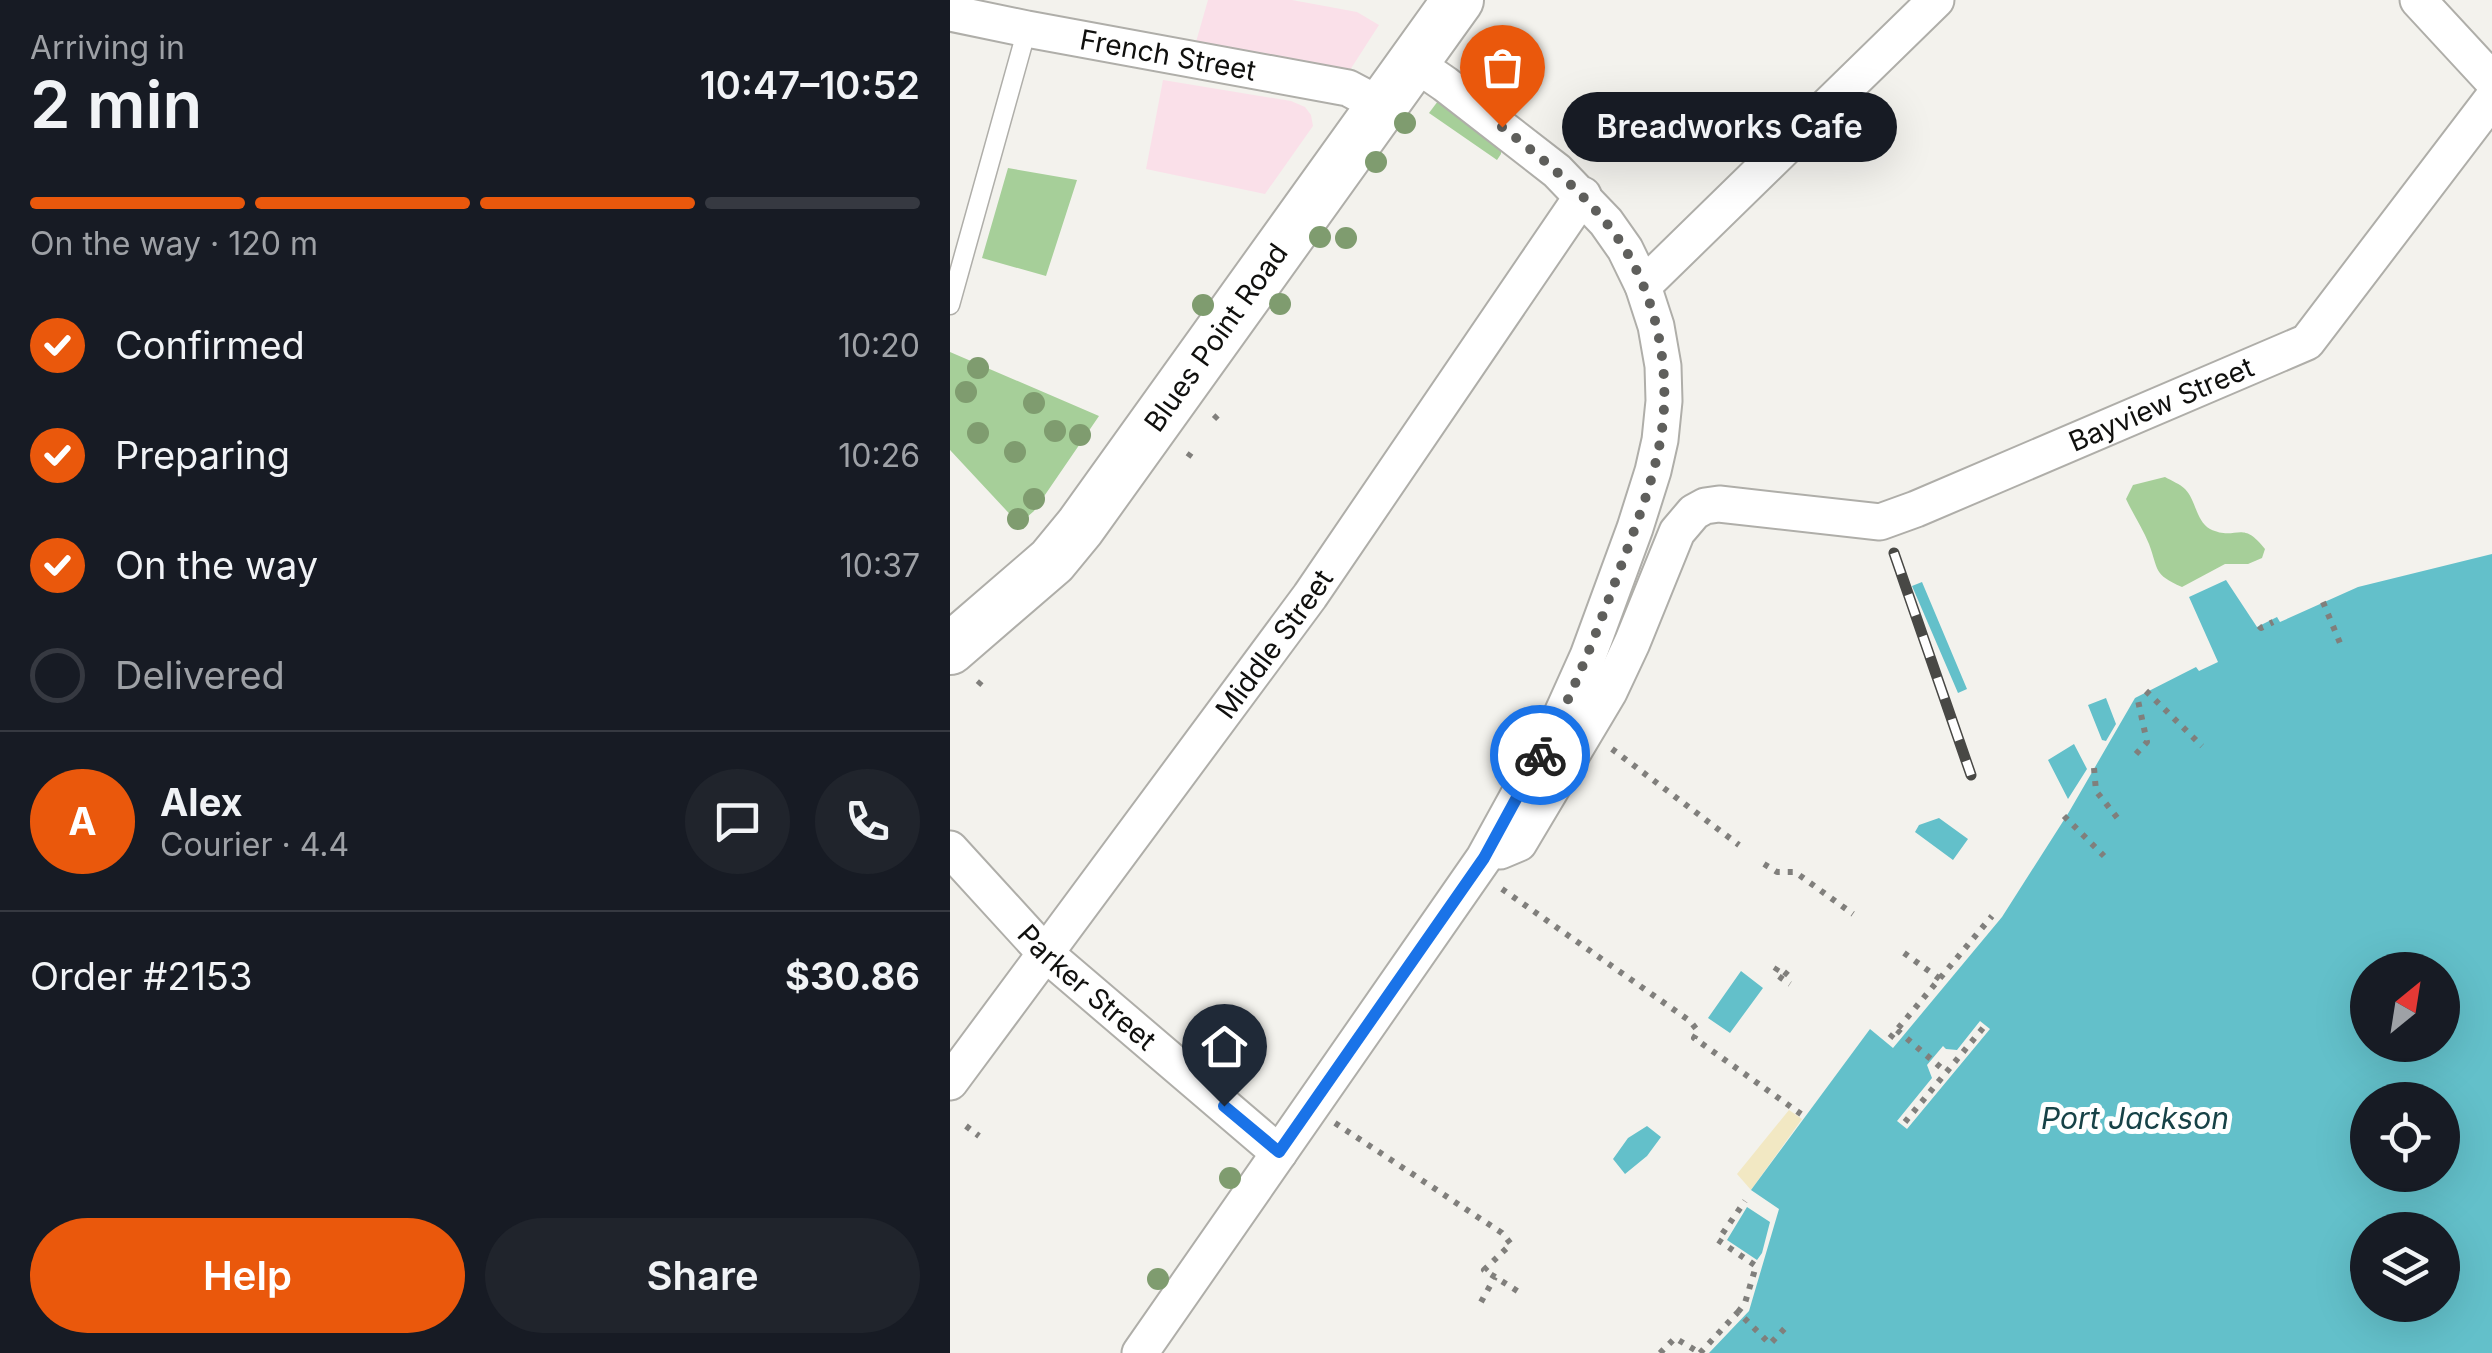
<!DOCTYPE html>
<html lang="en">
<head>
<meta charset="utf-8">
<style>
  body { margin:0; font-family:Inter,sans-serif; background:#20242c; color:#f1f3f6; height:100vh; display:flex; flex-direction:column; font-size:38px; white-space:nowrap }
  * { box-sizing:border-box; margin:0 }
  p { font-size:32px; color:#9ea1a6 }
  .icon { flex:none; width:55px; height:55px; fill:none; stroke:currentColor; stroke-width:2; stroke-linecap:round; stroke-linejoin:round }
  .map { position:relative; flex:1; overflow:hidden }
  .drawer { display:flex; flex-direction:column; background:#171b24; width:950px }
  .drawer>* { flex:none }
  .needle { width:65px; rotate:30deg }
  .buttons { position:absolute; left:1400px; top:952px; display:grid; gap:20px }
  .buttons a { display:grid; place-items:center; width:110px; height:110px; border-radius:50%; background:#171b24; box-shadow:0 10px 40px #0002; font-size:50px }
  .pin { position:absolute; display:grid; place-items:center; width:85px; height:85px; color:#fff; margin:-102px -42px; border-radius:50% 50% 50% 0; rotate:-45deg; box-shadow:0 0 10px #0007 }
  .pin .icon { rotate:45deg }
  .courier { position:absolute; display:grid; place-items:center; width:100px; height:100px; margin:-50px; border:8px solid #1a73e8; border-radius:50%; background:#fff; color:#222; box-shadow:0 2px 12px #0007 }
  .bubble { position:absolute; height:70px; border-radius:35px; background:#171b24; box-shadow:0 10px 40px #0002; font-size:32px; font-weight:600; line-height:70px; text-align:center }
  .overview em { font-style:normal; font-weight:600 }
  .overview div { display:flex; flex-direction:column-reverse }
  .overview { display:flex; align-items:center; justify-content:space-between; height:170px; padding:0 30px }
  h1 { font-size:65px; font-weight:600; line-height:75px }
  .bar { display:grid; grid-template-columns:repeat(4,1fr); gap:15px 10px; align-content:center; height:120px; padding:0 30px }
  .bar i { height:12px; border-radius:8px; background:#363941 }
  .bar .current { background:#ea580c }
  .bar p { grid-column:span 4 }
  .line { display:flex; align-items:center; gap:25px; padding:0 30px; border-top:2px solid #363941 }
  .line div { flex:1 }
  .round { display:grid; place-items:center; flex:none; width:105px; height:105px; border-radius:52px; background:#20242c }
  ol { padding:0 30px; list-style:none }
  li { display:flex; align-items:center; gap:30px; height:110px }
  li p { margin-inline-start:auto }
  li .icon { padding:10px; border-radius:50%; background:#ea580c; color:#fff; stroke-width:4 }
  li:last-child { color:#9ea1a6 }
  li i { width:55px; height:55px; border:5px solid #363941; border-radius:50% }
  .button { display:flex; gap:20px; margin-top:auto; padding:20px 30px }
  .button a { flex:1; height:115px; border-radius:60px; background:#ea580c; color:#fff; font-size:40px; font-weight:600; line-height:115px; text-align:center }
  .button a+a { background:#20242c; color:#f1f3f6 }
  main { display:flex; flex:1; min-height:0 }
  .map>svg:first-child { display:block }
  .commercial { fill:#fae0e9 }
  .green { fill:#a6cf99 }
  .sand { fill:#f2e8c3 }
  .water { fill:#63c0ca; fill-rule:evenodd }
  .pier { fill:#f3f2ed }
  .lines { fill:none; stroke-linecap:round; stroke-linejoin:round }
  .lane-casing { stroke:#afaea9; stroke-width:21 }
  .street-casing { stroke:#afaea9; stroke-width:39 }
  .secondary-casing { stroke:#afaea9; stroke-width:54 }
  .path { stroke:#807f7c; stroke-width:6; stroke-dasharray:5 8; stroke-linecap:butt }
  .lane { stroke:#fff; stroke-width:18 }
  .street { stroke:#fff; stroke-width:35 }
  .secondary { stroke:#fff; stroke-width:50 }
  .rail-casing { stroke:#484845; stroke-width:11 }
  .rail { stroke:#fff; stroke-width:8; stroke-dasharray:22; stroke-linecap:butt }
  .tree { fill:#7f9c6f }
  .done { stroke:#5f5f5c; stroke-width:10; stroke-dasharray:0 18 }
  .route { stroke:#1a73e8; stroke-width:12 }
  .labels { text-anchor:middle; stroke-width:10; stroke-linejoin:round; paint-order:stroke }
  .street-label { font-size:28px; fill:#10100e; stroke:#fff }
  .water-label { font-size:30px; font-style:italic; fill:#174247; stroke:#fff }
</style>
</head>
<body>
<main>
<section class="drawer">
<div class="overview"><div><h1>2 min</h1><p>Arriving in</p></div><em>10:47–10:52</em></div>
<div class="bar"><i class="current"></i><i class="current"></i><i class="current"></i><i></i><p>On the way · 120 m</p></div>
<ol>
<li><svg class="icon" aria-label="check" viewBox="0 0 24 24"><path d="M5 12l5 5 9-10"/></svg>Confirmed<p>10:20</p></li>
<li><svg class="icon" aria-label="check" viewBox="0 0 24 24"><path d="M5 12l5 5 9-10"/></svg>Preparing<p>10:26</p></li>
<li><svg class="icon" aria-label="check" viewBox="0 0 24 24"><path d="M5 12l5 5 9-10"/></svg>On the way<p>10:37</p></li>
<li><i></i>Delivered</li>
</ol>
<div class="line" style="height:180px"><b class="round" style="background:#ea580c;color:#fff">A</b><div><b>Alex</b><p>Courier · 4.4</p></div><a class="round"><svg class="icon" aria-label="chat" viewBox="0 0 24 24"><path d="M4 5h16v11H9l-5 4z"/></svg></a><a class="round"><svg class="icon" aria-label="phone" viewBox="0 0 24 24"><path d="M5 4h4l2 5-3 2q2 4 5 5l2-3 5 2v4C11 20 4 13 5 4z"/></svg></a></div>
<div class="line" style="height:130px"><div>Order #2153</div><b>$30.86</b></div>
<div class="button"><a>Help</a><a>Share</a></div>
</section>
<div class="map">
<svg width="1542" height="1353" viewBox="0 0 1542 1353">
  <rect width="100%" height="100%" fill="#f3f2ed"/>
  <path class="commercial" d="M 258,0 L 342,0 L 407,12 L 429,25 L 400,70 L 246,42 Z
    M 213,80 L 341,101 L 355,107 L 361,115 L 363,126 L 315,194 L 196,169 Z"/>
  <path class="green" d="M 491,97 L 551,147 L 551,154 L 547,160 L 479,113 Z
    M 58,168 L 127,180 L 96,276 L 32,258 Z
    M 0,352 L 149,416 L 84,511 L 69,524 L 0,450 Z
    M 1215,477 C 1222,481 1230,484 1235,489 C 1246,500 1246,521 1260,529 C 1287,542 1291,518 1315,549 L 1312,558 L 1298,564 L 1275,564 L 1232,587 C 1203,574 1209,571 1199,544 C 1193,529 1183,514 1176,499 L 1183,485 Z"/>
  <path class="sand" d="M 839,1110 L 852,1119 L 801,1190 L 787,1174 Z"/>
  <path class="water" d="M 1542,554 L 1542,1353 L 759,1353 L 799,1311 L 829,1209 L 801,1190 L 920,1029 L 943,1048 L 1052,917 L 1119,812 L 1185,698 L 1246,667 L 1249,671 L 1268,662 L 1239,597 L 1276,580 L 1307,627 L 1327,617 L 1330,622 L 1408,587 ZM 1418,970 L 1492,970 L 1492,1045 L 1418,1045 ZM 1418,1100 L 1492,1100 L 1492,1175 L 1418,1175 ZM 1418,1230 L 1492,1230 L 1492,1305 L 1418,1305 Z
    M 972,582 L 1017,689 L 1008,693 L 962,586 Z
    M 1156,698 L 1166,724 L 1156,741 L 1152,740 L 1138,705 Z
    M 1124,744 L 1137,769 L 1118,799 L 1098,760 Z
    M 989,818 L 1018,839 L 1003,860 L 965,832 L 969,825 Z
    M 791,971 L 813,988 L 780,1033 L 758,1018 Z
    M 697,1126 L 711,1137 L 697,1156 L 675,1174 L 663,1159 L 678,1138 Z
    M 797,1207 L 820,1222 L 812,1253 L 807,1260 L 777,1240 Z"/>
  <path class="pier" d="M 1030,1021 L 1040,1029 L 957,1129 L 947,1121 L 982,1078 L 977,1065 L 993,1046 L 996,1049 L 1007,1050 Z"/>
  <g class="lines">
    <g class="lane-casing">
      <path id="lane" d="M 0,305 L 77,29"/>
    </g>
    <g class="street-casing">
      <g id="street">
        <path d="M 1468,0 L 1542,80"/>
        <path id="s1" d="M 0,13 L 77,29 L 398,88 L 432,106"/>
        <path d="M 693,286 L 986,0"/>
        <path id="s2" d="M 0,849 L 95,953 L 329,1153"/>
        <path id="s3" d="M 550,851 L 569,843 L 659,692 L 682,643 L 727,532 L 744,512 L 755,506 L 769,504 L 930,522 L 966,509 L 1357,342 L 1542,99"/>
        <path id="s4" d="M 0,1082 L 360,596 L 633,195"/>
        <path d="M 190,1353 L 534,858 L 606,727 L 638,656 L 685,528 L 703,471 L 710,440 L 714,401 L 713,366 L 706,326 L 693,286 L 675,249 L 656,222 L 607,171 L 495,84 L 463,62"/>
      </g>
    </g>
    <g class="secondary-casing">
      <g id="secondary">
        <path id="s5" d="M 0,649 L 102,561 L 130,527 L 508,0"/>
      </g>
    </g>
    <path class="path" d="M 264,419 L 268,415
      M 238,457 L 241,453
      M 1373,602 L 1390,643
      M 1309,626 L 1311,628 L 1323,622
      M 28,685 L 34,678
      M 1196,691 L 1252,746
      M 662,749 L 789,845
      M 1186,754 L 1197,742 L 1187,696
      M 1144,768 L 1146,791 L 1169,820
      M 1114,816 L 1154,856
      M 814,864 L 827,872 L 845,872 L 903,914
      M 552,889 L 740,1021 L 748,1031 L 744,1038 L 851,1114
      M 954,953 L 990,979
      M 838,975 L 828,967 L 824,973 L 840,984
      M 947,1030 L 996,1072
      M 940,1038 L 1042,916
      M 955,1122 L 1033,1028
      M 385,1123 L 552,1233 L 561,1244 L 534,1270 L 569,1292
      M 16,1126 L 29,1136
      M 531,1302 L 545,1277
      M 788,1312 L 795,1303 L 806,1266 L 768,1240 L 795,1201
      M 710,1353 L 725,1338 L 750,1353
      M 750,1353 L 788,1312 L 820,1344 L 837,1326"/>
    <use href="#lane" class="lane"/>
    <use href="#street" class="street"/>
    <use href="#secondary" class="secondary"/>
    <g class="rail-casing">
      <path id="rail" d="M 944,553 L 1021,775"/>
    </g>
    <use href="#rail" class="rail"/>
  </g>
  <g class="tree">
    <circle cx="455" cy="123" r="11"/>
    <circle cx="426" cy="162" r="11"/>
    <circle cx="370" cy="237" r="11"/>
    <circle cx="396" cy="238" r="11"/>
    <circle cx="330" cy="304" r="11"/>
    <circle cx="253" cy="305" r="11"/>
    <circle cx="28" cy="368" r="11"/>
    <circle cx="16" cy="392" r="11"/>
    <circle cx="84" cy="403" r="11"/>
    <circle cx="105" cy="431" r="11"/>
    <circle cx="28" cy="433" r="11"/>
    <circle cx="130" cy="435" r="11"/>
    <circle cx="65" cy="452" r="11"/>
    <circle cx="84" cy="499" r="11"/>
    <circle cx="68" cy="519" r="11"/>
    <circle cx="280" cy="1178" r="11"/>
    <circle cx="208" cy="1279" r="11"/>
  </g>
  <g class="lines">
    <path class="done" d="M 552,127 C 588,155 624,184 653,219 C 704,278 724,366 710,442 C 703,481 688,520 674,558 C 649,626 625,692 590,755"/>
    <path class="route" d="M 274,1106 L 329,1152 L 534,858 L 590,755"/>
  </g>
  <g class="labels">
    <g class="street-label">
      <text dy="10" stroke="none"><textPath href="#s1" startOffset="222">French Street</textPath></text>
      <text dy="10" stroke="none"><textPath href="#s5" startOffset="412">Blues Point Road</textPath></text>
      <text dy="10" stroke="none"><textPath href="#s3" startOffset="890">Bayview Street</textPath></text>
      <text dy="10" stroke="none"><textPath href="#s4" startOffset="545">Middle Street</textPath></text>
      <text dy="10" stroke="none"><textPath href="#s2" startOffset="195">Parker Street</textPath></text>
    </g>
    <g class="water-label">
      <text x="1185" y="1129">Port Jackson</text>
    </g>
  </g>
</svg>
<div class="buttons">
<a><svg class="needle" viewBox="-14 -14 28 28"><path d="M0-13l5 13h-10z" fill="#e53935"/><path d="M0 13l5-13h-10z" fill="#9ea1a6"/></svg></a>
<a><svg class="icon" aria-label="locate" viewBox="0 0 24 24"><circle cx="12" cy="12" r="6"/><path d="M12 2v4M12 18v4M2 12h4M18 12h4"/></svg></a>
<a><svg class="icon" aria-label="layers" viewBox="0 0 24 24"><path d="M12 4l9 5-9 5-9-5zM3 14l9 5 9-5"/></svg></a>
</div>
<div class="pin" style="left:552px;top:127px;background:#ea580c"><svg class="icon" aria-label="bag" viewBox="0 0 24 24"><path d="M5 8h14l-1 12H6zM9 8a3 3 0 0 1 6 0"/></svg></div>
<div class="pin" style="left:274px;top:1106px;background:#1f2937"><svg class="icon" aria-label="home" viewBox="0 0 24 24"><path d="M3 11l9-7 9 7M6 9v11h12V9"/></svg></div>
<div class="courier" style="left:590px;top:755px"><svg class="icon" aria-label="bike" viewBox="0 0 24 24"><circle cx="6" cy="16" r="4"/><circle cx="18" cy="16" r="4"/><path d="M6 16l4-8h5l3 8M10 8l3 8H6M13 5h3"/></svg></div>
<div class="bubble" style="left:612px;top:92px;width:335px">Breadworks Cafe</div>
</div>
</main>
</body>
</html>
